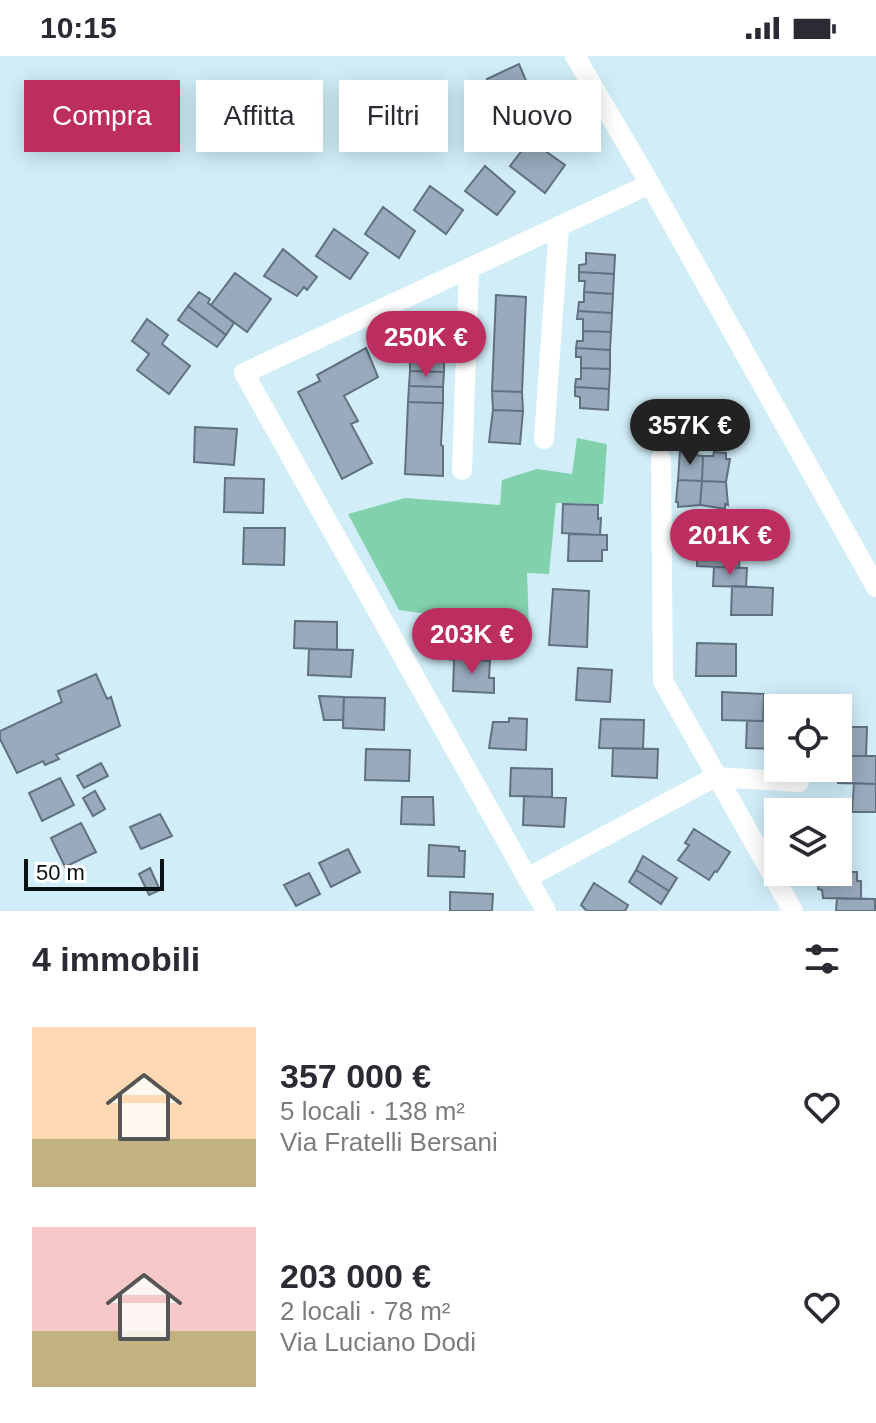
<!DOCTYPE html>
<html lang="it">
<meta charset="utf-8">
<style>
:root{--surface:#fff;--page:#f7f7f7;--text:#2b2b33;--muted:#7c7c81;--accent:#bb2e5f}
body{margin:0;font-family:Arial,sans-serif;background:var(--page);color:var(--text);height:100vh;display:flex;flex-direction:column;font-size:30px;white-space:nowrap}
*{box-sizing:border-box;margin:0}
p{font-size:26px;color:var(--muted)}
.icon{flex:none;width:44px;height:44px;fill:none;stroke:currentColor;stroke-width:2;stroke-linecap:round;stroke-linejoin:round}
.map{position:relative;height:855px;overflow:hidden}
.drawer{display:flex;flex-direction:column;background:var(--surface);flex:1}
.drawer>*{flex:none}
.banner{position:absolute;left:24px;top:24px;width:828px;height:72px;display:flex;gap:16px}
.tools{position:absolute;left:764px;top:638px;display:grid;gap:16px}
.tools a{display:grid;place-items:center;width:88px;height:88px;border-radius:0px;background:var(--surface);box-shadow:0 4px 20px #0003;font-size:40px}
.scale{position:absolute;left:24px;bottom:20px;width:140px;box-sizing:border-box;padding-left:8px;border:4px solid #081215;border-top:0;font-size:22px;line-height:28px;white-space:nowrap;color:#081215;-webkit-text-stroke:6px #fff;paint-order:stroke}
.price{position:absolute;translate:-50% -68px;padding:0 18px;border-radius:28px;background:var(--accent);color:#fff;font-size:26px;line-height:52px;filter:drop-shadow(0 2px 4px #0008)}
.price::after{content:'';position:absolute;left:50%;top:48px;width:24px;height:18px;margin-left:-12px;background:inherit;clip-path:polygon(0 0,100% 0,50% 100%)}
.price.active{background:#222;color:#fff}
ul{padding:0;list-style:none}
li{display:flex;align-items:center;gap:24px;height:200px;padding:0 32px}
li span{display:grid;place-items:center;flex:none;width:224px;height:160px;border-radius:0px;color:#555}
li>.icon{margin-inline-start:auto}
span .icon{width:96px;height:96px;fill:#fffc;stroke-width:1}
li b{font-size:34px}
h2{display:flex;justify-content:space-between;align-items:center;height:96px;padding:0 32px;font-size:34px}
.chip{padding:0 28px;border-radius:0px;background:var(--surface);box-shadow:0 4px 20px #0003;font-size:28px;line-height:72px}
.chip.active{background:var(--accent);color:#fff}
.status{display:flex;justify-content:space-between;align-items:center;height:56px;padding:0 40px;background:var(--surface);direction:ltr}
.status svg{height:22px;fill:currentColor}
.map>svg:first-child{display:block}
.green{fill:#82d1ad}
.building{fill:#99aabd;stroke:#607182;stroke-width:2}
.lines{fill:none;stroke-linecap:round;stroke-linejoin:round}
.minor{stroke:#fff;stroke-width:20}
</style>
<div class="status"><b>10:15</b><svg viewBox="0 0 49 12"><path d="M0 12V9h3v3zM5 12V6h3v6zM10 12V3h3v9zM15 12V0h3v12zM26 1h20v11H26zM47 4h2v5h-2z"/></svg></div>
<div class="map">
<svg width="876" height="855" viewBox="0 0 876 855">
<rect width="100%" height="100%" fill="#d1eef8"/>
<!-- green -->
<path class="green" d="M577 382 607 388 603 448 556 447 549 518 527 517 529 572 399 554 348 458 405 442 500 449 502 424 537 413 572 418Z"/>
<!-- building -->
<path class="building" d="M519 8 529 32 498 45 487 23Z
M538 56 539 59 542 57 544 62 501 80 497 70Z
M520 77 530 84 521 95 512 88Z
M530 84 565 109 545 137 510 110Z
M485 110 515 136 497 159 465 135Z
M430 130 463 154 446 178 414 154Z
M383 151 415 175 399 202 365 178Z
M334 173 368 197 350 223 316 200Z
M283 193 317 221 307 234 304 231 297 240 264 220Z
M586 197 615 199 614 218 579 216V209L586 208Z
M579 216 614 218 613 238 584 236 585 225H579Z
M235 217 271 243 247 276 211 249Z
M199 236 210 243 208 247 234 267 226 279 188 250Z
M584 236 613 238 612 257 578 255 579 246H584Z
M496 239 526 241 522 336 492 335Z
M188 250 226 279 217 291 178 264Z
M578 255 612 257 611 276 583 275V263H577Z
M147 263 168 279 162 288 190 310 169 338 137 314 149 298 132 285Z
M429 266 446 267 444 301 428 300Z
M411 272 428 273V300H410Z
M583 275 611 276 610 294 576 292 577 285H583Z
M366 292 378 321 344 340 358 365 351 368 372 407 342 423 298 336 320 325 317 319Z
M576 292 610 294V313L581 312V301H576Z
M410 300 444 301V316L410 315Z
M581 312 610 313 609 333 575 331 576 323H581Z
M410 315 444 316 443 331 409 330Z
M409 330 443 331V347L408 346Z
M575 331 609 333 608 354 580 352V341L575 340Z
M492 335 522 336 523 355 493 354Z
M408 346 443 347 441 389 443 390V420L405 418Z
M493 354 523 355 520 388 489 386Z
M195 371 237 373 234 409 194 406Z
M680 395 695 396V399L703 400 702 425 678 424Z
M714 396 726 397V403H730L726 426 702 425 703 400H713Z
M225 422 264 423 263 457 224 456Z
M678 424 702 425 700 449 678 451V446H676Z
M702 425 726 426 728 449 725 448V453L700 449Z
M563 448 598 449V463L601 462 600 479 562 477Z
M244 472H285L284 509 243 508Z
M569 478 607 479V494H602V505H568Z
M698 481 740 482 739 512 697 510Z
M714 511 747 512 746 531 713 530Z
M732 530 773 532 772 559H731Z
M553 533 589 535 587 591 549 589Z
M437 564 478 566 477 584H474L473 596H467V599L485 602 436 601Z
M295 565 337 566V594L294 592Z
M697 587 736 588V620H696Z
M309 593 353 594 351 621 308 619Z
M436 601 490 605 489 622H494V637L453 635 454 604Z
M578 612 612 614 610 646 576 644Z
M96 618 107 643 111 641 120 670 56 699 59 703 45 709 43 705 17 717 0 683V675L62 646 58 635Z
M722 636 764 638 763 665 722 664Z
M319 640 344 641 343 664H324Z
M344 641 385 642 384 674 343 672Z
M509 662 527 663 526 694 489 692 493 666H509Z
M601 663 644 664 643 693 599 692Z
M747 665H778V693L746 692Z
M838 671H867L866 700H838Z
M613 692 658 693 657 722 612 720Z
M366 693 410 694 409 725 365 724Z
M839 700H876V728L838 727Z
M101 707 108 720 84 732 77 720Z
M511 712 552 713V741L510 740Z
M60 722 74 749 42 765 29 737Z
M854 727 876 728V756H852Z
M95 735 105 753 93 760 83 742Z
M524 740 566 742 564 771 523 769Z
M402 741H433L434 769 401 768Z
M160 758 172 780 141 793 130 771Z
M81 767 96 796 65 811 51 782Z
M694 773 730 796 717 816 715 815 709 824 678 804 689 789 685 787Z
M429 789 459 791V795H465L464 821 428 820Z
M348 793 360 816 331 831 319 807Z
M643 800 677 822 669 835 636 814Z
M150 812 160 834 149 839 139 818Z
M636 814 669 835 661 848 629 826Z
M819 816H857V825H861V843L823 842 822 834 818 833Z
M309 817 320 838 296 850 284 829Z
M594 827 628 849 625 855H587L581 849Z
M450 836 493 838 492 855H450Z
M837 842 875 843V855H836Z"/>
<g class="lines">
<!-- minor -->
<path class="minor" d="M575 0 650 128 876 531
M544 383 559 170
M661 403 663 625 793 855
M462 414 469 212
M527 822 715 721 799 726
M546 855 244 317 650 128"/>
</g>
</svg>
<div class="tools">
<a><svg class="icon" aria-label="locate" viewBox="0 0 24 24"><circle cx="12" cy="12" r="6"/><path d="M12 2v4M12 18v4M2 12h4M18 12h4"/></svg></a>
<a><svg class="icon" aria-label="layers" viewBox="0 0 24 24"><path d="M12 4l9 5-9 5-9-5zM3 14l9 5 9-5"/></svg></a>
</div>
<div class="scale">50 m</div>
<b class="price" style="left:426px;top:323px">250K €</b>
<b class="price active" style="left:690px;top:411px">357K €</b>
<b class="price" style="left:730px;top:521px">201K €</b>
<b class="price" style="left:472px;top:620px">203K €</b>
<div class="banner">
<a class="chip active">Compra</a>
<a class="chip">Affitta</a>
<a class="chip">Filtri</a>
<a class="chip">Nuovo</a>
</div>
</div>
<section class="drawer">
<h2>4 immobili<svg class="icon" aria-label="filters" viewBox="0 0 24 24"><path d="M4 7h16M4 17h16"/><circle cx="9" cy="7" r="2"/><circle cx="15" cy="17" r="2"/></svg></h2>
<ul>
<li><span style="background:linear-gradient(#ffd9b3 70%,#c2b280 0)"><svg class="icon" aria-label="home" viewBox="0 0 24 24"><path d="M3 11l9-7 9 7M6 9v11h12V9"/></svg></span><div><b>357 000 €</b><p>5 locali · 138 m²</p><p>Via Fratelli Bersani</p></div><svg class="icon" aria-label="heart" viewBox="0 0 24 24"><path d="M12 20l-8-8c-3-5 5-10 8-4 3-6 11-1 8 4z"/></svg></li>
<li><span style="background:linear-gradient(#f6c9c9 65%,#c2b280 0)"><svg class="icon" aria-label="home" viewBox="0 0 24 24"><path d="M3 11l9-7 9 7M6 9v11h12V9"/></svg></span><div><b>203 000 €</b><p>2 locali · 78 m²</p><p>Via Luciano Dodi</p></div><svg class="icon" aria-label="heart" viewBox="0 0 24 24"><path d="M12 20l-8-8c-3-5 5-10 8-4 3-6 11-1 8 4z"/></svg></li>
</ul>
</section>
